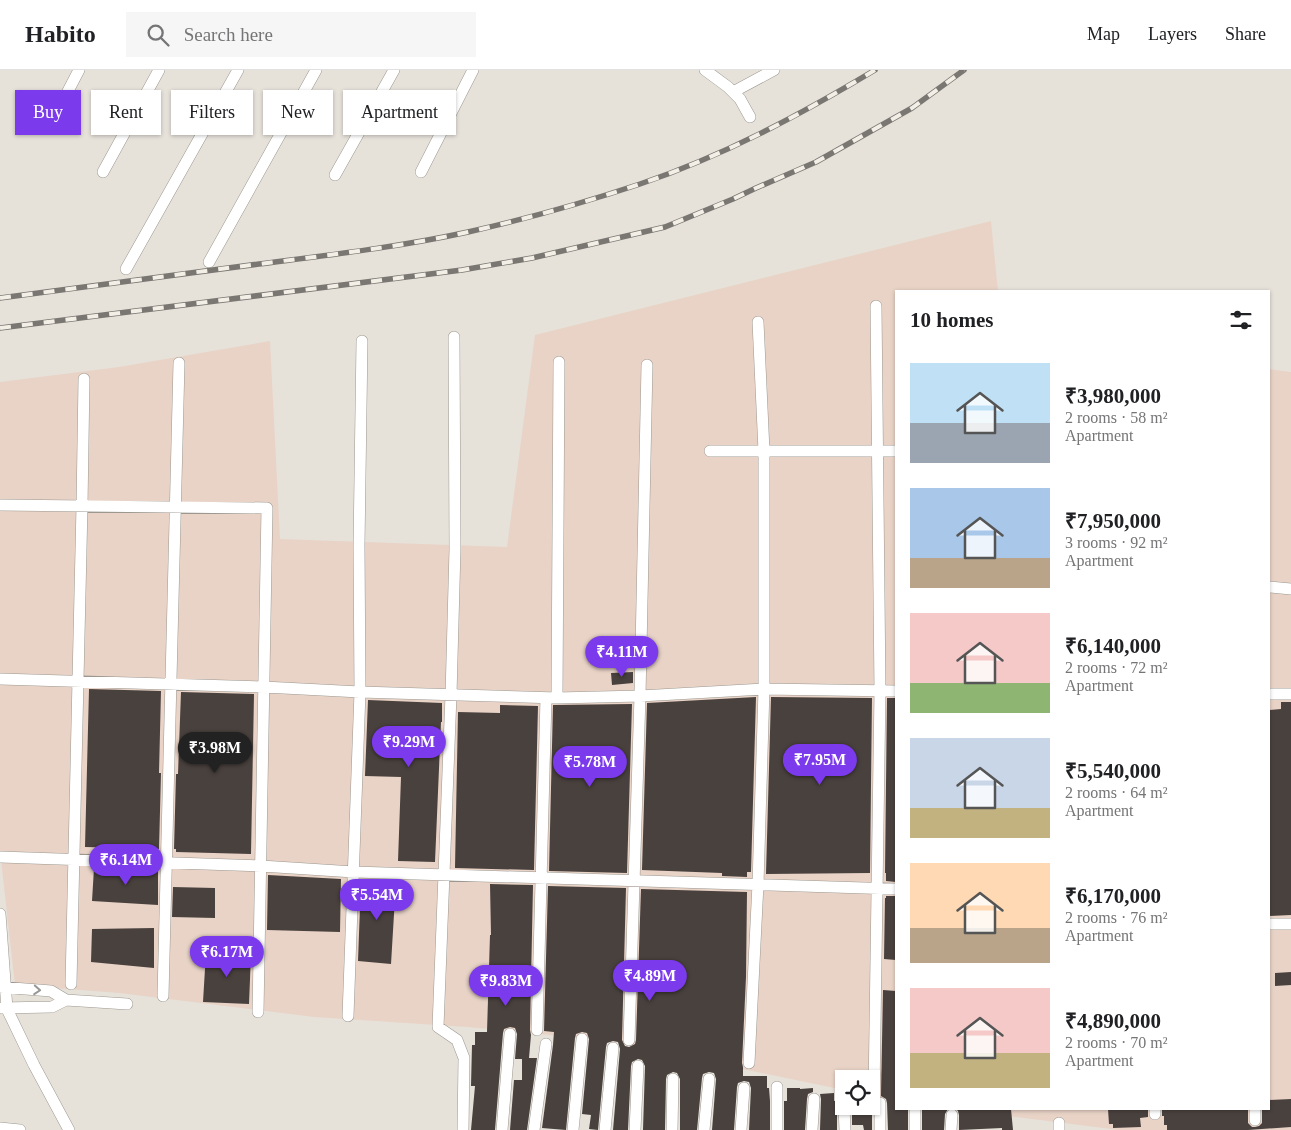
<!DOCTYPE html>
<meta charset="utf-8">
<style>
:root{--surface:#fff;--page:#f6f6f6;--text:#202124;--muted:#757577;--line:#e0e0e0;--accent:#7c3aed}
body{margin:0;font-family:Georgia,serif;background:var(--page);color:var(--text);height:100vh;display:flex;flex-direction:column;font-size:19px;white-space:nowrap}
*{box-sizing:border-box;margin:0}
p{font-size:16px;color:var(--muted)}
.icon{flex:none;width:28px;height:28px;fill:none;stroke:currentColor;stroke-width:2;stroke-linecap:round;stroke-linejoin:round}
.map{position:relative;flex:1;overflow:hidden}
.sheet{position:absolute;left:895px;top:220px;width:375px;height:820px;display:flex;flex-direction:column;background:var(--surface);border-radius:0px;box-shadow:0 1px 4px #0004}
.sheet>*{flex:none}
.hud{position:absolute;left:15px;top:20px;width:475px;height:45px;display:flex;gap:10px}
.buttons{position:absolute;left:835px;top:1000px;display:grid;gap:10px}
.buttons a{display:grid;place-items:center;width:45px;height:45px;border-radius:0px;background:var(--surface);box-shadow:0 1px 4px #0004;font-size:25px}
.price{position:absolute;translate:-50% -42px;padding:0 11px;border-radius:18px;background:var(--accent);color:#fff;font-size:16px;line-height:32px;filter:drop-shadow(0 1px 2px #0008)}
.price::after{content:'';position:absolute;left:50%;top:30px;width:15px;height:11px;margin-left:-8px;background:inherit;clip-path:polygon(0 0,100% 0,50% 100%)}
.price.current{background:#222;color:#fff}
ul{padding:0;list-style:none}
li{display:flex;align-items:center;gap:15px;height:125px;padding:0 15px}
li span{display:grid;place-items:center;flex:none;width:140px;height:100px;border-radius:0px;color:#555}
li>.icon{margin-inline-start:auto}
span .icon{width:60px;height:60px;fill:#fffc;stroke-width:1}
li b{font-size:21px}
h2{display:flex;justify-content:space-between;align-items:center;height:60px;padding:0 15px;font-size:21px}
.pill{padding:0 18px;border-radius:0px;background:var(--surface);box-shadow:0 1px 4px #0004;font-size:18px;line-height:45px}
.pill.current{background:var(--accent);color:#fff}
header{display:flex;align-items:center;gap:30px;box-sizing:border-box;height:70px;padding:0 25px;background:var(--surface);border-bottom:1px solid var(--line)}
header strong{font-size:24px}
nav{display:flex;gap:28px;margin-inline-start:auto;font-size:18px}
.search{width:350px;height:45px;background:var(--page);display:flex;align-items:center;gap:12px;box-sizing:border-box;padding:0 18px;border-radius:0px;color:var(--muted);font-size:19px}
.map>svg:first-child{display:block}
.industrial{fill:#e9d3c7}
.building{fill:#49413e}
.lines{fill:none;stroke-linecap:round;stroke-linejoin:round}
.minor-casing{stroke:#9c9890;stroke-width:12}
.minor{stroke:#fff;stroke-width:11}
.rail-casing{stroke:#7a7772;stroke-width:5.5}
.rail{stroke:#f3efe7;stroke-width:4;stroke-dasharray:11;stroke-linecap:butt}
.oneway{stroke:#979795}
</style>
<header>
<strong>Habito</strong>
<div class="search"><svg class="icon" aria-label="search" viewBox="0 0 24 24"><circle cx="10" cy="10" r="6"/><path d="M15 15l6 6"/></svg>Search here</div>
<nav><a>Map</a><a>Layers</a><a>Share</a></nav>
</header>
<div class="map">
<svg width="1291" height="1060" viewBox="0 0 1291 1060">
<rect width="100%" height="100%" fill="#e6e2da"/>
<!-- industrial -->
<path class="industrial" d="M991 151 998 221H896V1031L871 1026V1009H844V1020L603 970 467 957 314 947 119 923 15 915 0 781V312L119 297 270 271 280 469 507 477 535 265Z
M1269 299 1291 302V1060H1119L953 1039H1269Z"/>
<!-- building -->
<path class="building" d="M633 602V613L612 615 611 603Z
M89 619 161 621 159 703H161L159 779 85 777Z
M181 622 254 624 251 784 176 782V779H174L176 704H178Z
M756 627 751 802H747V807L722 806V803L642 800 647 633Z
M771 627 872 628 870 803 766 804Z
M887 628H896V812L886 811V803H885Z
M368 630 442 633V652H441L435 792 398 791 401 707 365 706Z
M1281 632H1291V845L1269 846V640L1281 639Z
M632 634 627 803 549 801 553 635Z
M500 635 538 636 534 800 455 798 458 642 500 643Z
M94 798 158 800V835L92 831Z
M268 805 341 809 340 862 267 860Z
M361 810 396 811 391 894 358 891Z
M490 814 533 815 530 960 531 965 529 988H537L527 1060H510L514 1010H522V989H515L517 964 515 958 510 957 504 959 503 963 495 1060H471L475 1016H471L472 975H475V962H487L490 865H491Z
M548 816 626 818 622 970 625 976 629 977 635 974 636 970 641 819 747 822 746 907 742 993 743 997V1006H767V1018H769L770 1031V1060H749L751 1018 749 1012 744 1011 738 1013 737 1017 734 1060H712L716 1009 714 1003 709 1002 703 1004 702 1008 697 1060H680V1009L677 1003 673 1002 667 1005 666 1009 665 1060H643L645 996 642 990 638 989 632 992 631 996 628 1060H613L620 979 618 972 613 971 607 973 606 977 598 1060 589 1059 591 1045 582 1044 589 969 587 963 582 962 576 964 575 968 566 1060 542 1058 553 975 554 962 544 961Z
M173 817 215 818V848L172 847Z
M886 826H896V890L884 889 885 828H886Z
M154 858V898L91 892 92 859Z
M206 882 251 884 249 934 203 932Z
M1291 902V915L1275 916V903Z
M883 920 896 921V1039H908V1060H888L887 1033 886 1029 881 1026Z
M787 1018H800V1019L813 1018V1022L808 1024 807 1029 805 1060H784V1031H787Z
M834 1023V1031L840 1030 837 1036V1060H820L821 1029 820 1024Z
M1291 1029V1057L1248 1060H1167V1055H1164V1046H1162V1039H1248V1053L1252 1057H1255L1259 1056 1262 1053V1039H1269V1030Z
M872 1036V1060H864L863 1055H852V1037Z
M922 1039H948L945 1044 944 1060H922Z
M956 1039H1011L1013 1060H1002V1058L959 1060V1045L958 1041Z
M1108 1039H1148V1047L1140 1048 1141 1057 1113 1058V1054H1109Z"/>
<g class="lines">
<!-- minor casing -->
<g class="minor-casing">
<path id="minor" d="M705 0 728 17 740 29 750 47
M733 22 774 0
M54 48 79 0
M103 102 159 0
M421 102 473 0
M335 105 394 0
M209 192 316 0
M126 199 238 0
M454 267 455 479 451 625 438 957 457 970 464 988 463 1060
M710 381H896
M0 435 267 438 258 942
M1269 517 1291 519
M0 609 264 617 360 622 557 628 640 626 764 619 896 621
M1269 624H1291
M557 628 559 292
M0 787 261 796 354 802 896 819
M0 844 7 939 34 995 69 1060
M1269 854H1291
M71 914 82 436 84 309
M0 917 51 921 66 930
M163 926 179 293
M2 938 52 937 66 930 127 934
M348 946 360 622 359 476 362 271
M537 960 546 628
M629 970 640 626 647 295
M749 993 758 814 764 619V381L758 252
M874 1024 880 621 876 236
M844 1036 845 1060
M1155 1039V1044
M1255 1039V1050
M0 1058 20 1060
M502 1060 510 964
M534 1060 546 974
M573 1060 582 969
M605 1060 613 978
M635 1060 638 996
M672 1060 673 1009
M704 1060 709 1009
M741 1060 744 1018
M777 1060V1017
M812 1060 814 1029
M880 1060V1033
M915 1060V1039
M951 1060 952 1045
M1059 1060V1053"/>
</g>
<!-- minor -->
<use href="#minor" class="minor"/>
<!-- rail casing -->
<g class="rail-casing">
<path id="rail" d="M0 228C86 217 173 205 259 194 329 185 399 177 468 162 526 149 583 133 640 114 723 86 800 45 875 0
M0 258 462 200 532 188 665 157 733 129 756 118 816 92 912 38 964 0"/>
</g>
<!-- rail -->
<use href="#rail" class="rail"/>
</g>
<!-- one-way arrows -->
<defs><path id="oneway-chevron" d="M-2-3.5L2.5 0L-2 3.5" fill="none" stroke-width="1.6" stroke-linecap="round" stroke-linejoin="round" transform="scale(1.25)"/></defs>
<use class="oneway" href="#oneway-chevron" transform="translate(37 920) rotate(4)"/>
</svg>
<div class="buttons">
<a><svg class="icon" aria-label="locate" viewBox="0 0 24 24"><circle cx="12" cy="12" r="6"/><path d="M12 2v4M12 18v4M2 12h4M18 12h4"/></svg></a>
</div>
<b class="price" style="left:622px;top:608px">₹4.11M</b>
<b class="price" style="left:409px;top:698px">₹9.29M</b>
<b class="price current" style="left:215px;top:704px">₹3.98M</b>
<b class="price" style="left:820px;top:716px">₹7.95M</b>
<b class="price" style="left:590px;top:718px">₹5.78M</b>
<b class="price" style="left:126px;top:816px">₹6.14M</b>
<b class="price" style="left:377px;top:851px">₹5.54M</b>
<b class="price" style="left:227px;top:908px">₹6.17M</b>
<b class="price" style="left:650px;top:932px">₹4.89M</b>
<b class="price" style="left:506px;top:937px">₹9.83M</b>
<div class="hud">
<a class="pill current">Buy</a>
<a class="pill">Rent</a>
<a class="pill">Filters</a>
<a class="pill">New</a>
<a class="pill">Apartment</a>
</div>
<section class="sheet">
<h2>10 homes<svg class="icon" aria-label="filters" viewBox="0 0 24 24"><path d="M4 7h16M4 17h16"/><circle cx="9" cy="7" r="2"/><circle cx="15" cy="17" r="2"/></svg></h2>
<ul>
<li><span style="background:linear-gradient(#bfe0f5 60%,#9aa5b1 0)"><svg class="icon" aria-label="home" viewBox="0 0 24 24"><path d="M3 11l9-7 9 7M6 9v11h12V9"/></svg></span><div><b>₹3,980,000</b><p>2 rooms · 58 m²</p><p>Apartment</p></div></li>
<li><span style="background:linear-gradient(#a9c7e8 70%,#b9a48a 0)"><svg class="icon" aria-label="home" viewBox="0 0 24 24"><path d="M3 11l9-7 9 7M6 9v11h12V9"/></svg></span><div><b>₹7,950,000</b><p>3 rooms · 92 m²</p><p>Apartment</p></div></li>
<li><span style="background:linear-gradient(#f6c9c9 70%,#8fb573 0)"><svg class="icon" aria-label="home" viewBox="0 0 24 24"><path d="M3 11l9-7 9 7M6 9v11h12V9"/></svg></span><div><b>₹6,140,000</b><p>2 rooms · 72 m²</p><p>Apartment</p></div></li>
<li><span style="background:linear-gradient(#c9d6e8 70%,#c2b280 0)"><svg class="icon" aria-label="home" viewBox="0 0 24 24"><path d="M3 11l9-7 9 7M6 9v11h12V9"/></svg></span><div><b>₹5,540,000</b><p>2 rooms · 64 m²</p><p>Apartment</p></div></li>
<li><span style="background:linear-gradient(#ffd9b3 65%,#b9a48a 0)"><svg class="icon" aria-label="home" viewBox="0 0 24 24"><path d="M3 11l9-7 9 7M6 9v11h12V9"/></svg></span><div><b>₹6,170,000</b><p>2 rooms · 76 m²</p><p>Apartment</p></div></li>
<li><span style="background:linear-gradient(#f6c9c9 65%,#c2b280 0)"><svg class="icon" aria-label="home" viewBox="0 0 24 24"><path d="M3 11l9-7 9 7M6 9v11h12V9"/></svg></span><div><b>₹4,890,000</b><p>2 rooms · 70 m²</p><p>Apartment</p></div></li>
</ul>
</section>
</div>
